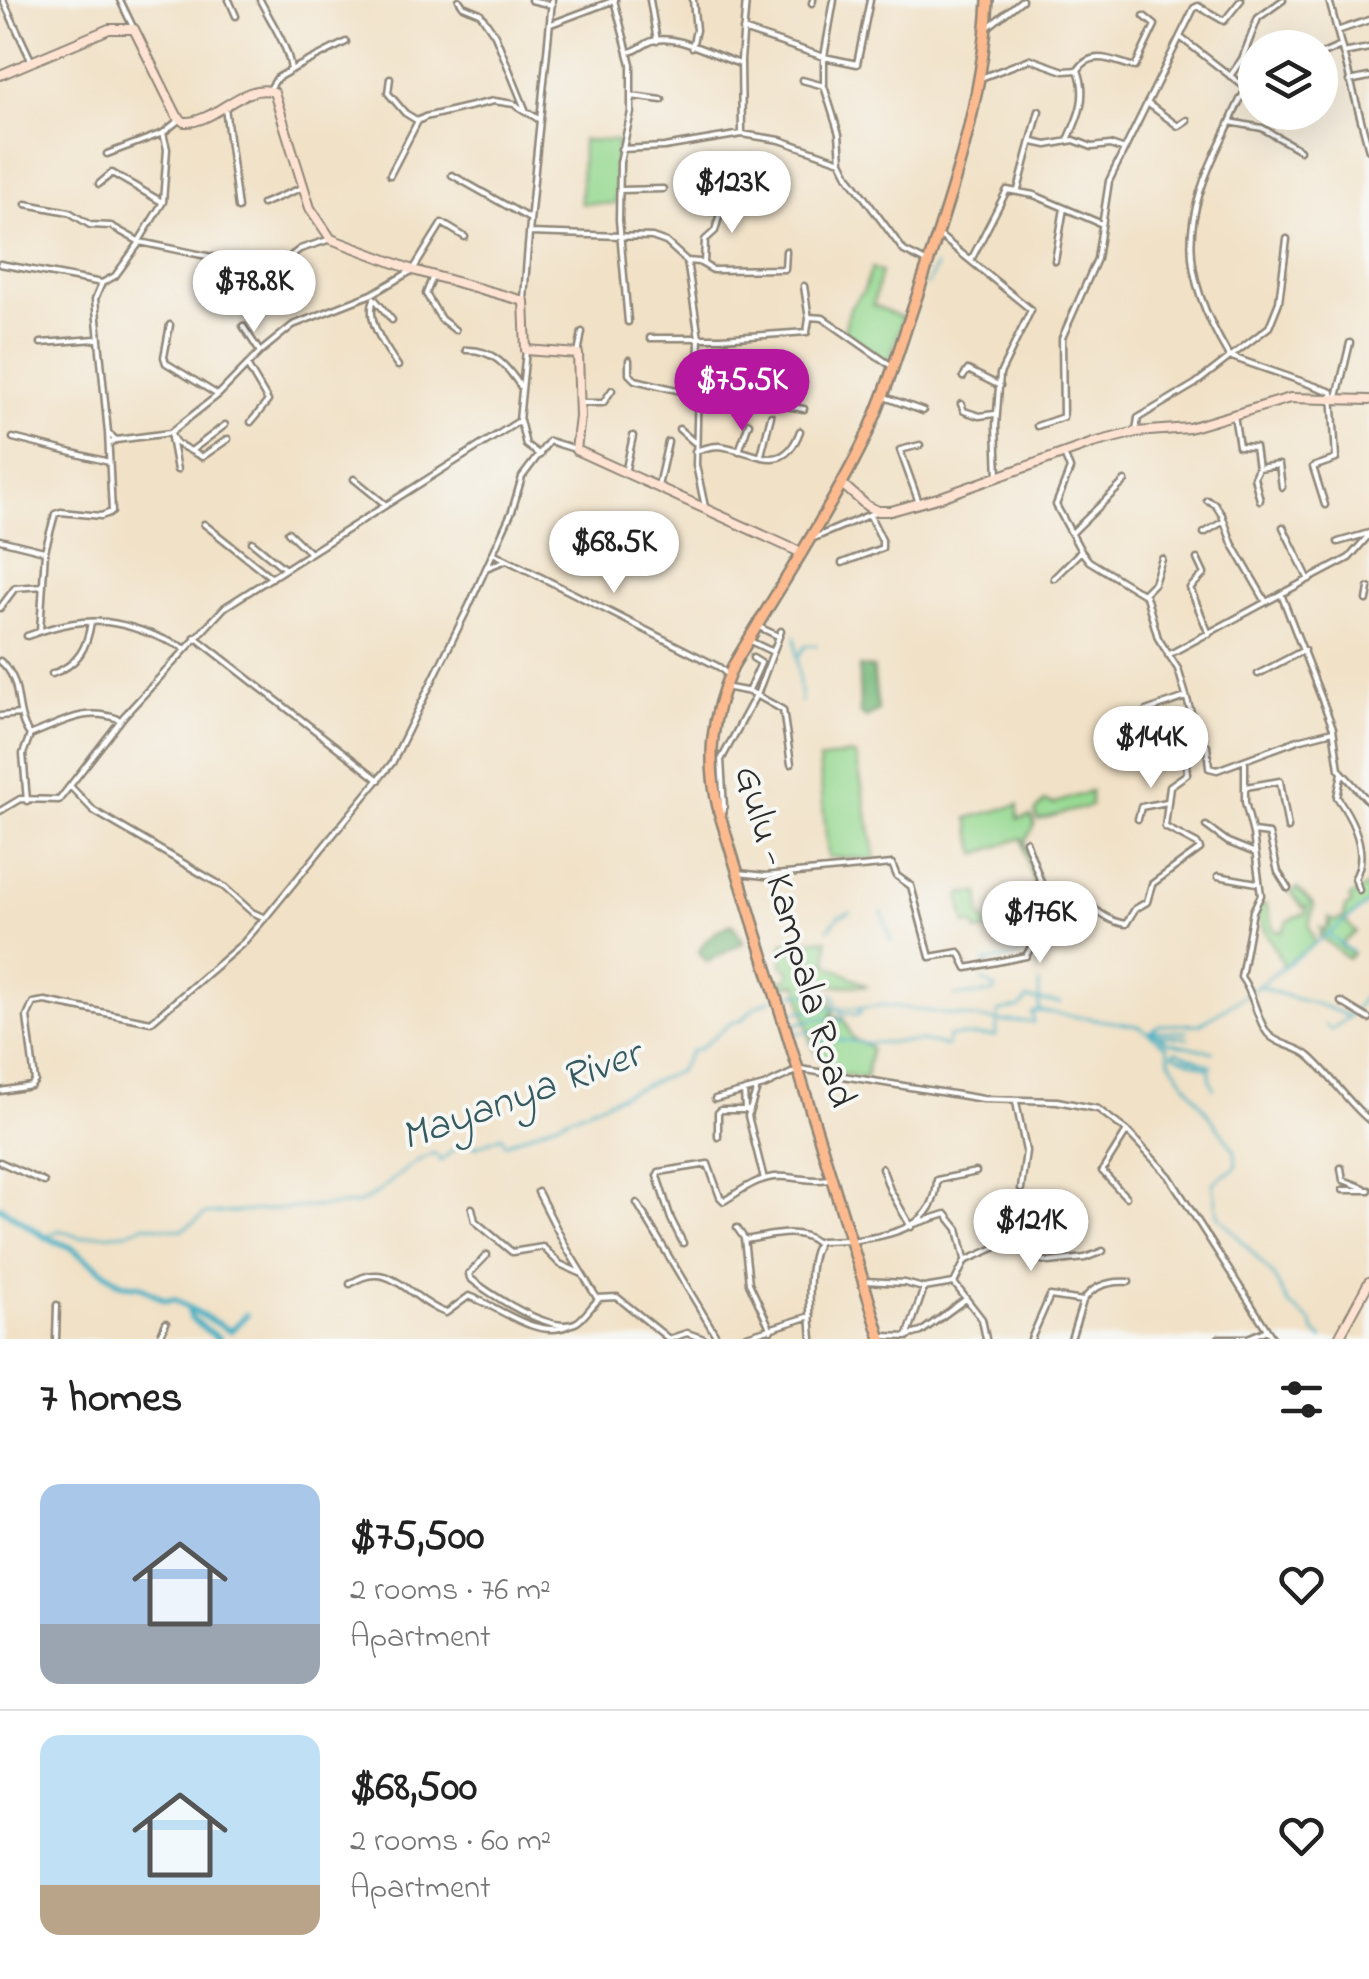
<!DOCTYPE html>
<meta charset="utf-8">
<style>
:root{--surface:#fff;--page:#f6f6f6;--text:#222;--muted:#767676;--line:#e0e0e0;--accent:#b5179e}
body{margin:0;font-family:"Indie Flower",sans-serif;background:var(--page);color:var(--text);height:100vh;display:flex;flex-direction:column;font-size:38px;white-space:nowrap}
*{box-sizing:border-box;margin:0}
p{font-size:32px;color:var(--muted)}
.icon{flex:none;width:55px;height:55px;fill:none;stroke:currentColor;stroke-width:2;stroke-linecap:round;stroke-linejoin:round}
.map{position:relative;height:1339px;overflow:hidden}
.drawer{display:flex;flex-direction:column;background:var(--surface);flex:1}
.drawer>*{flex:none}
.tools{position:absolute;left:1238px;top:30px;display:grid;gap:20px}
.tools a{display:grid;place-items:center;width:100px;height:100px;border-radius:50%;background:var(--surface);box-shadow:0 10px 40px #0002;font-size:50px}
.price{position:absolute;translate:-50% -85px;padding:0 22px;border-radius:35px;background:#fff;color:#222;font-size:32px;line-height:65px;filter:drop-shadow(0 2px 5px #0008)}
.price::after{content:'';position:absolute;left:50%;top:60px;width:30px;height:22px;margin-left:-15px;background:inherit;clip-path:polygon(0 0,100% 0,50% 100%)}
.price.on{background:var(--accent);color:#fff}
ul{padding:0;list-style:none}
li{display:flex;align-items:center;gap:30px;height:250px;padding:0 40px}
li+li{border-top:2px solid var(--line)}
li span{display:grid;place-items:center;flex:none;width:280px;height:200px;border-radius:20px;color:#555}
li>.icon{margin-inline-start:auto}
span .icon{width:120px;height:120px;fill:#fffc;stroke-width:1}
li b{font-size:42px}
h2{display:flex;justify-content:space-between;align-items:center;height:120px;padding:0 40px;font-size:42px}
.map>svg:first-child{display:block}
.green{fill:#96d991;stroke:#60825e;stroke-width:2.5}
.forest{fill:#78b97b;stroke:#527253;stroke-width:2.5}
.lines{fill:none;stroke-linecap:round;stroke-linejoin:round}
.stream{stroke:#47b1c5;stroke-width:2.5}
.river{stroke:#47b1c5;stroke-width:6}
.street-casing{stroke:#8e8678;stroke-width:9}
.secondary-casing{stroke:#8e8678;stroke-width:12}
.primary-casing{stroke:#8e8678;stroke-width:14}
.street{stroke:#fff;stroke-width:4}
.secondary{stroke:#fee3d2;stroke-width:8}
.primary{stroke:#fcba8e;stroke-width:9}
.labels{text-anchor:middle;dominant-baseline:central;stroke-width:8;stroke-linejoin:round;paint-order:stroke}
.street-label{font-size:40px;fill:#2b2b2b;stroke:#f6f6f2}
.water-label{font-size:42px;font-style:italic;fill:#355a61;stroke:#f6f6f2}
</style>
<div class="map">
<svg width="1369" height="1339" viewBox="0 0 1369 1339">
<rect width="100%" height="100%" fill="#f6f6f2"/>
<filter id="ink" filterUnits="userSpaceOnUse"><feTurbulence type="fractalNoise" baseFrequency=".01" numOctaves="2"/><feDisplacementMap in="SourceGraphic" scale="20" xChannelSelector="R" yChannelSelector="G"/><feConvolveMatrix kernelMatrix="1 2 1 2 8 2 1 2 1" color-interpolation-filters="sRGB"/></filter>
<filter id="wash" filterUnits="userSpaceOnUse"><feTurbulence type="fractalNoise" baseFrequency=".0048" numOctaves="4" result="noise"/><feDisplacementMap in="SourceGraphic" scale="40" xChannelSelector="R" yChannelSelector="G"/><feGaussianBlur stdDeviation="2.25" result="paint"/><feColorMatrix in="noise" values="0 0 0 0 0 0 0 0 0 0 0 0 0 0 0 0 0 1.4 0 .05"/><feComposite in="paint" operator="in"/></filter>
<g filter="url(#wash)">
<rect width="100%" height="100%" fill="#f1e1c6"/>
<!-- green -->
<path class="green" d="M582 140 617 141 616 204 581 203Z
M872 268 881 272 873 305 903 318 888 364 844 330 850 308 864 290Z
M850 754 856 756 876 859 828 857 819 760Z
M1091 791V806L1038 820 1035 812 1045 801 1053 804Z
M1018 805V819L1031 816C1039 829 1030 830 1025 841L1046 901 1041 902 1028 867 1022 838 977 854 968 818Z
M1369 885V903L1345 921 1356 932 1340 945 1353 954 1348 959 1319 935 1323 933 1320 928 1326 930 1328 923 1330 927 1329 918 1334 921 1344 918 1345 907 1352 904 1349 898Z
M1297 888 1314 905 1309 926 1315 943 1284 966 1255 911 1257 906 1266 904 1274 930 1282 932 1289 920 1306 913 1307 906 1303 908 1291 892Z
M962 893H980V916L988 924 993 923 994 929 976 932 975 925H966L960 901Z
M827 939 828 962H824L868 986 823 985C823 995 832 1001 834 1011L830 1015 843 1018 853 1039 871 1047 866 1078 821 1071 823 1065 811 1041 798 984 776 987 774 981 788 979 789 969 782 966 783 943Z"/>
<!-- forest -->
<path class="forest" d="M859 667 873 668 878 711 866 718 860 713Z
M732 924 744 942 707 962 699 952C704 938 719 930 732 924Z"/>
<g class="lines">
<!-- stream -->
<path class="stream" d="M927 285 936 266
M795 636 797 659
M801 702 797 659 805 646 817 645
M882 912 889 933
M843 915 850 912
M828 929 840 915
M889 935 891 942
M1329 935 1352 952
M984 963 1020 955
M1039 983V1011
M1259 986C1288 1000 1320 1001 1348 1017L1352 1012
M955 996 994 993 996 988 981 980
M779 997C798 992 814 992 834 995L836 1005
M1355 1009 1369 990
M839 1012 859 1015 861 1008
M788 1014C820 1005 852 1011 884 1005L997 1021 1034 1022 1032 1013 1039 1011 1139 1026 1167 1046 1170 1061 1235 1151 1236 1167 1213 1183 1218 1215 1273 1275 1289 1305 1310 1321 1315 1333 1323 1339
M998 1021V1011L1020 1008 1027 999 1060 1003
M1325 1025 1331 1030 1347 1018
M790 1026 816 1018 843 1020
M1150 1031 1159 1025 1200 1024 1253 990 1369 903
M1151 1031 1168 1042 1213 1052
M1155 1031 1188 1032
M792 1034 831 1029
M1160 1035 1189 1038
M810 1043 833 1039 868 1043 923 1041 946 1046 949 1036H996L997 1024
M1172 1054 1210 1069V1080L1214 1089
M1173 1054 1176 1051 1212 1066
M45 1237 59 1230 81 1238C103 1229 120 1241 144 1225L182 1230 206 1214 357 1204C387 1191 404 1164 434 1153L441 1161 454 1149 472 1143 475 1147 502 1136 505 1144 679 1071 691 1051 699 1049 731 1023 742 1020 755 1007 772 999"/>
<!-- river -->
<path class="river" d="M0 1207 45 1237 70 1247 121 1284 140 1286 165 1300 174 1299 230 1331 246 1315
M189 1310 191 1318 219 1339"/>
</g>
</g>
<g filter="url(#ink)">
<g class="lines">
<!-- street casing -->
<g class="street-casing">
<path id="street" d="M3 0 32 62
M120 0 133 27
M229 0 236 16
M260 0C271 22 288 45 291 70L277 78 270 89
M459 0 463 6 480 13 495 35 525 109
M531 0 552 5
M614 0 631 64V112L620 162 619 220 628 322
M650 0 657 41
M1329 0 1369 150
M812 3 813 0
M551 24 615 0
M987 28 1022 0
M743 30 824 57 857 64 870 0
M1337 31 1369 20
M1180 37 1246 88
M692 47 696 30 693 0
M629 52C640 50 643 44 652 41 674 32 719 58 741 64
M1343 53 1369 48
M1320 55 1341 46
M291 70 346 42
M1230 76 1242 59 1258 18 1283 0
M390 78 388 93 405 113 418 121
M981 78 1030 59 1064 71 1078 70C1092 48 1115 62 1135 67L1155 25 1144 16
M1255 79C1240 93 1234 115 1225 133 1181 221 1178 269 1229 356L1332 392 1336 459 1313 467 1325 505
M802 80 824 86 839 134 841 161 849 177 904 251 928 263
M1349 81 1369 77
M824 84V57L834 0
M631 96 662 100
M1147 103 1178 126 1187 120
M225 107 238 208
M1230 122 1262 128 1300 150
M742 134 741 60 746 0
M1068 140C1079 116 1088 96 1078 70
M1033 142 1047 145 1074 140 1092 147 1110 145 1122 149
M621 149 664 147 742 134 780 140 841 161
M107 154 163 133 179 120
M390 175 418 121 425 117 494 101 514 104 540 120
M452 175 530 219
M99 184 112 173 162 202
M620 190 663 189
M1018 190 1039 111
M26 204 69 212 90 225 111 226 140 242
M262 204 304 187
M529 233 652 237 666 242 687 261 699 338 696 465 705 507
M939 235 1031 310 1000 374 996 426 998 477
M139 241 163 202 167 149 163 133
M971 260 1007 190 1034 195 1102 224
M687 261 699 262 713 270 785 269 786 251
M1055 261 1064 208
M0 264 102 283 115 276 140 242 221 259 249 282 262 278 300 249 331 239
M704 264 705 240 715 231 725 195
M433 276 426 294 441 319 455 330
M102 283 95 299 108 433 116 440
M374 298 392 320
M374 299C365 321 386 348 398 366
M524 301C530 200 543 100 552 0
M809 317 823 318 893 367
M170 325 164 357 166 363 218 395
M243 326 260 352
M650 338H721L807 332 809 319 804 286
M41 343 96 339
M466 350C493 349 507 366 521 387
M578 354 582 332
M629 360V374L635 380 698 395
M699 364 737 367
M247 365 268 401 251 422
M963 377 968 370 1000 386
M699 386 749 400 804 409
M882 396 923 411
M1337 397 1350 343
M580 403H603L612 390
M961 404 964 411 979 416 995 414
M1234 415 1239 446 1255 447 1258 468 1254 477 1260 500
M520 420 526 445 540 455
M1037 426 1063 417 1062 338 1097 259 1109 181 1194 8 1198 6 1224 21 1241 0
M679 429 694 442
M1136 431 1138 418 1195 384 1269 327 1279 302 1287 239
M170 433 176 443 202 457 228 439
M13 438 109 462
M171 438 177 470
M109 444 116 440 170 433 218 395 260 352 293 325 372 294 413 270 442 223 465 237
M191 451 225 425
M695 451C703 449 710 446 719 446 755 450 783 478 800 431
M739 451 749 423
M1064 454 1070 469 1056 505 1081 551 1089 561 1146 596 1158 638 1178 669 1197 732 1207 746 1209 768 1217 770 1298 740 1333 731
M761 455 771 416
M1258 468 1279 465 1282 487
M625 473 633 436
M354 479 386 505
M658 486 668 442
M918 500 900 450 920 445
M1207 500 1215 504 1222 515 1232 543 1266 602
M204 524 272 578
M1283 527 1308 578
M288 532 310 553
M1072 533 1125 481
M1204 533 1224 521
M1369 535 1349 558 1281 594 1333 728 1339 769 1369 802
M814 538 878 511
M0 540 44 551
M252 542 285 569
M1338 542 1369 533
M493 553 719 667 728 675
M1197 559 1204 574 1190 588 1209 634
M842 563 882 548V540L870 516
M486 568 504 561
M1054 578 1081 551
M1144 593 1154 583 1162 559
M1367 600 1369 588
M0 608 15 588 43 586
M757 626 778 636
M40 631 45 551 55 514 61 512 101 516 112 512 108 433
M27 636C96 611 119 620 185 648
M195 637 379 780
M748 640 771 651
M1168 655 1281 594
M0 661C25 681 12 711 30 735
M52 674C78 665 87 648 91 622
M1258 674 1304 650
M724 687 751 692 783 710 791 764
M748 692 761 663 753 658
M757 695 781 631
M1146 711 1186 697
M0 716 20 714
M1245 760V802L1253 834 1261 895 1253 911 1241 977C1255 995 1255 1017 1268 1034 1277 1045 1298 1046 1309 1056 1331 1075 1346 1101 1369 1120
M1342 773 1337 797C1353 820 1369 852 1355 878L1359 890
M71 787 94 811 224 887 252 912 265 918 392 763 468 608 512 511 522 477 549 441 575 449
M1246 787 1280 781 1288 828
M27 801 23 754 30 735C64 722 85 706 121 720
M0 811 20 799 59 800 124 716 225 607 519 421 526 350
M721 815 724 808 721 760 756 695
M1138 819 1141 807 1167 802
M1206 826 1228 842 1253 852
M1253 832 1269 834 1278 872 1288 888
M1026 841 1048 902
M739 873 765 876 892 864 897 876 911 886 930 957 959 952 967 968 1026 956 1050 913 1049 898 1060 889 1068 888C1087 900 1102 921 1126 924L1135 909 1147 902 1152 884 1200 849 1197 844 1165 827 1170 786 1187 774 1185 742 1197 732
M1218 876 1257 883
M1341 1002 1369 1019
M757 1088 748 1116 764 1179
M0 1091 31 1086 35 1081 27 1017 33 1003 45 1001 151 1022 243 943 265 918
M744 1091 745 1109
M715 1099 764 1086 800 1069 983 1099 1057 1101 1098 1109 1127 1131 1169 1176 1273 1339
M1016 1102 1026 1151 1021 1189
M718 1137V1113L721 1110H750
M0 1162 44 1182
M882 1168 890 1190 911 1227
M1341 1168 1343 1180 1364 1188
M1343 1190H1369
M538 1192 567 1249 597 1298 617 1297 669 1339 687 1333 704 1339
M1126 1197 1102 1171 1127 1131
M637 1203 718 1339
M472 1208 475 1221 512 1252 543 1247 560 1264 580 1273
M914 1224 946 1214 958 1229 965 1259
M737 1228 744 1238 749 1283 771 1330
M744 1240C768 1237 796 1226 816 1242
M851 1241C890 1235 936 1229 937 1180L976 1172
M683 1243 671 1219 657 1176 659 1172 708 1164 720 1197 724 1201C745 1188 760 1175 786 1177 801 1178 812 1182 828 1179
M487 1255 469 1274 470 1278C489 1294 553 1336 577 1322 585 1317 591 1306 599 1299
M864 1281 905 1283 923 1288
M954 1283 965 1261 1006 1243 1025 1247 1038 1259 1049 1262 1085 1258 1103 1251
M954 1283 982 1319 986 1339
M350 1284C391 1256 410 1301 446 1313L469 1296C498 1306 536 1339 567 1326
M884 1336 907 1337 924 1288 954 1283
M907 1336 921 1332 966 1299
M1219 1338H1248L1267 1330
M56 1339 57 1305
M159 1339 166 1323
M737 1339 811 1316
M812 1339C810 1315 805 1258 820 1241L849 1240
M1031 1339 1050 1296 1083 1301C1093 1285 1110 1281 1129 1282
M1071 1339 1083 1301"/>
</g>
<!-- secondary casing -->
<g class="secondary-casing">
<path id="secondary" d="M0 75 109 29H134L177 116 184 122C215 124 243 81 274 92L310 208 331 239 413 270 524 301 526 350 578 354 580 417 576 450 802 553
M842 484 867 506 878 511H891L941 497 1093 443 1136 432 1189 428 1290 398 1369 400
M1338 1339 1369 1282"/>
</g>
<!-- primary casing -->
<g class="primary-casing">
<path id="primary" d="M881 1339 719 812C706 760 711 716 733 666 774 596 819 529 856 457 881 410 896 358 913 308 947 208 983 107 988 0"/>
</g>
<!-- street -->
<use href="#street" class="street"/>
<!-- secondary -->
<use href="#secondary" class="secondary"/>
<!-- primary -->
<use href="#primary" class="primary"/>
</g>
</g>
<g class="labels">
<!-- street labels -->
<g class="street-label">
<text transform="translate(793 937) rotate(74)">Gulu - Kampala Road</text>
</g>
<!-- water labels -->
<g class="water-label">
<text transform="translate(521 1097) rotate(-20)">Mayanya River</text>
</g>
</g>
</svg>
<div class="tools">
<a><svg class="icon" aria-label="layers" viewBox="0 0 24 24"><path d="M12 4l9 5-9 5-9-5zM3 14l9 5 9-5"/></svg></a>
</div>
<b class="price" style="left:732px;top:236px">$123K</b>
<b class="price" style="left:254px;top:335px">$78.8K</b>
<b class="price on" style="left:742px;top:434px">$75.5K</b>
<b class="price" style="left:614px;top:596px">$68.5K</b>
<b class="price" style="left:1151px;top:791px">$144K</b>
<b class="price" style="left:1040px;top:966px">$176K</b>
<b class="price" style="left:1031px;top:1274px">$121K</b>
</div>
<section class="drawer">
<h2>7 homes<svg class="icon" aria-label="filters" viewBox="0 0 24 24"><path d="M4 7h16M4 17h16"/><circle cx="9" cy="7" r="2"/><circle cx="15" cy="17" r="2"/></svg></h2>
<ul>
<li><span style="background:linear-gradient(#a9c7e8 70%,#9aa5b1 0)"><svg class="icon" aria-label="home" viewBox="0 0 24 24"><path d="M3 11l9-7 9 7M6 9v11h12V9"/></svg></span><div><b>$75,500</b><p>2 rooms · 76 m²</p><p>Apartment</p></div><svg class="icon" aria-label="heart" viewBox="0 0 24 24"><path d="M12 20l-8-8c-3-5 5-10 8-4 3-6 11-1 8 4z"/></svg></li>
<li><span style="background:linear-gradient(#bfe0f5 75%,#b9a48a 0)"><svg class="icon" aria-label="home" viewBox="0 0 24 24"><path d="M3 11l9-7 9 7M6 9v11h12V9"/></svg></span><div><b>$68,500</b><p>2 rooms · 60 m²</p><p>Apartment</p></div><svg class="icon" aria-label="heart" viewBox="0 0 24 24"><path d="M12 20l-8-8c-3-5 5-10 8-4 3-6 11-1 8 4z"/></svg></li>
</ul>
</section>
